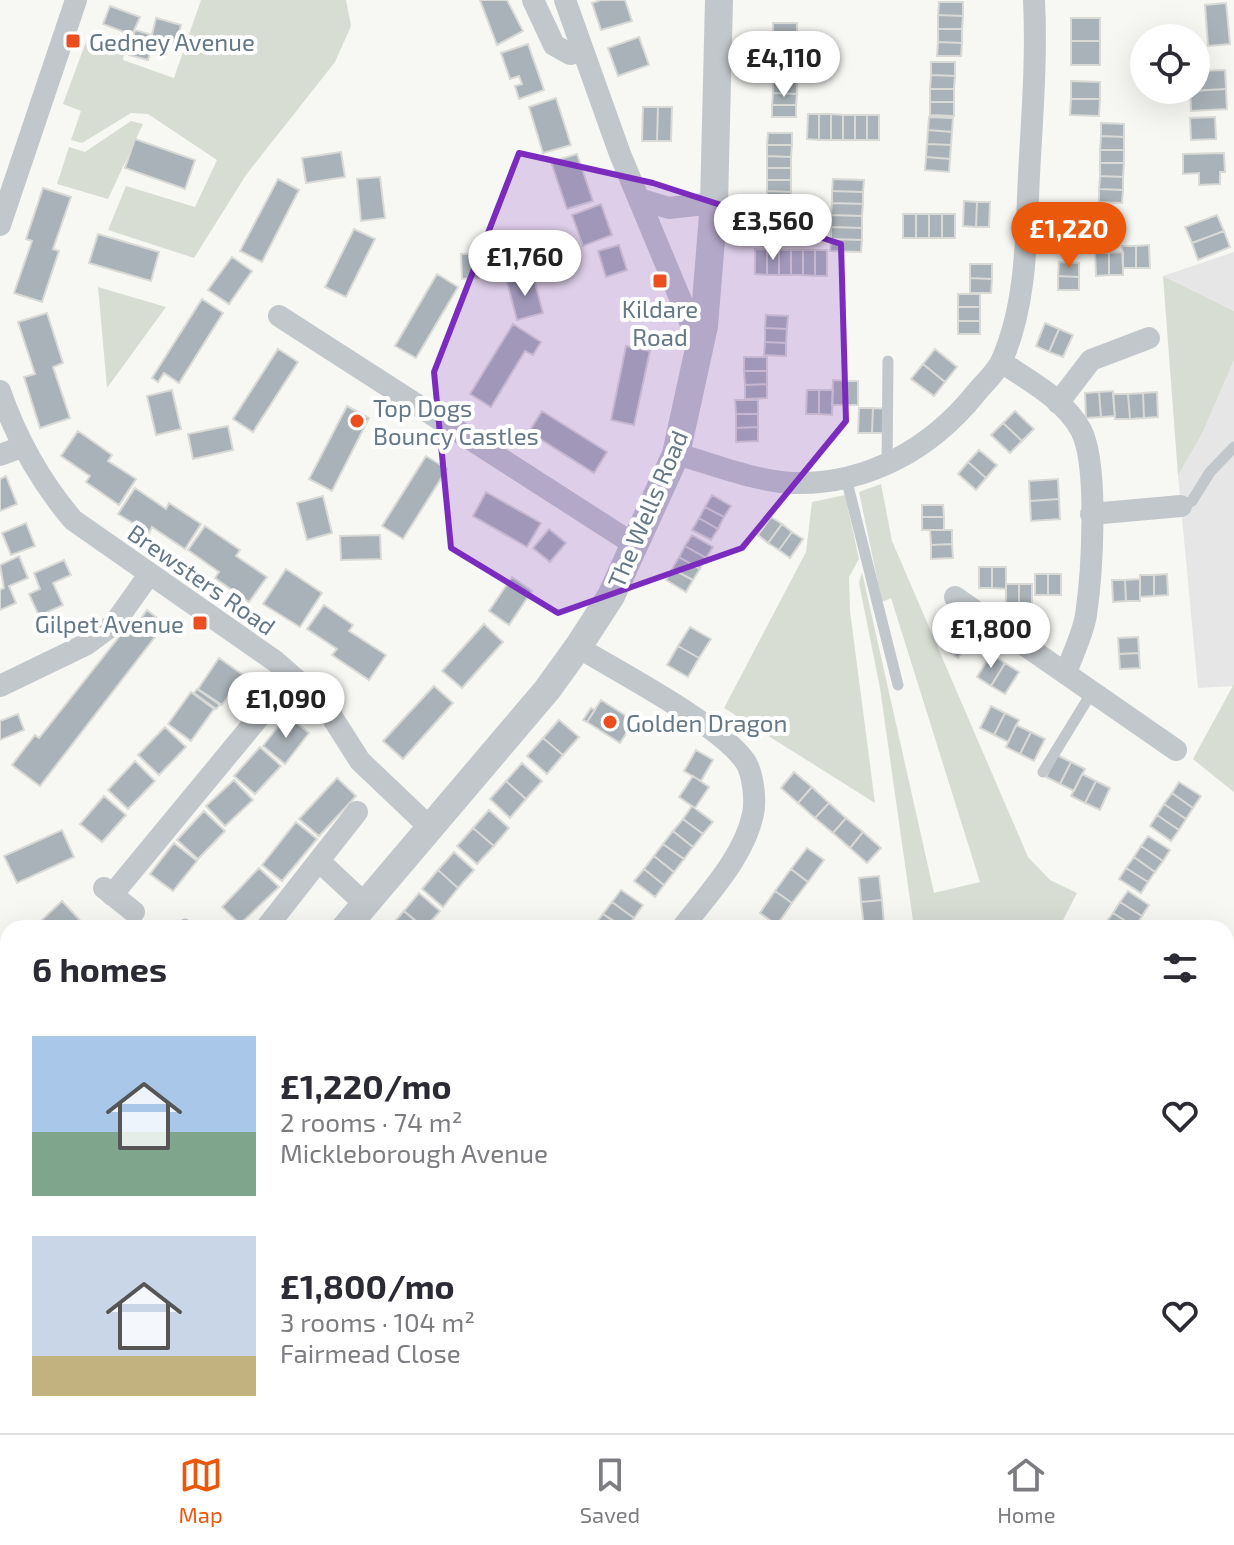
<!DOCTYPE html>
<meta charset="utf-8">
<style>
:root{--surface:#fff;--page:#f7f7f7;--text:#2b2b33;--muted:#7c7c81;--line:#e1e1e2;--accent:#ea580c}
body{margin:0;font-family:"Exo 2",sans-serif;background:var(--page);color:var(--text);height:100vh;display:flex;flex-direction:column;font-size:30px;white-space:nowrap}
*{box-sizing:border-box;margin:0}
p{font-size:26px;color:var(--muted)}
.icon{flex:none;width:44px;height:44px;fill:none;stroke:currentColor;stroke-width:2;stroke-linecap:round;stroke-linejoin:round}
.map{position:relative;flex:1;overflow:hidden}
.panel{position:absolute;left:0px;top:920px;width:1234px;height:514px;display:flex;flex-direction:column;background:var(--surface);border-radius:24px 24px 0 0;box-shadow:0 8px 32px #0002}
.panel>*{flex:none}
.tools{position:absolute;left:1130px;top:24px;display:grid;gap:16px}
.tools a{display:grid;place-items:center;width:80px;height:80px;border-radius:50%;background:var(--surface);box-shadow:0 8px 32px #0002;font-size:40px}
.price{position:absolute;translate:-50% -68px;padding:0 18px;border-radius:28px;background:#fff;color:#222;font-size:26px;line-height:52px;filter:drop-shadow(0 2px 4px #0008)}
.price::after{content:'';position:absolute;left:50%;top:48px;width:24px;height:18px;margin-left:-12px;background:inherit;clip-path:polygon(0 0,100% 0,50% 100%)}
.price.current{background:var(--accent);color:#fff}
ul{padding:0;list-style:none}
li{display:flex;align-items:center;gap:24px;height:200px;padding:0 32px}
li span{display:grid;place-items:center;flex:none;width:224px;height:160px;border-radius:0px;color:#555}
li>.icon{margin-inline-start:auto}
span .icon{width:96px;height:96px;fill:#fffc;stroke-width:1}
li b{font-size:34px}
h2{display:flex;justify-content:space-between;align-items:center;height:96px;padding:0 32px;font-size:34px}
.menu{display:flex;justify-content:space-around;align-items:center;height:112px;border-top:2px solid var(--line);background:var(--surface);font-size:22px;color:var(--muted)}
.menu a{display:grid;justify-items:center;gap:4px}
.menu .current{color:var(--accent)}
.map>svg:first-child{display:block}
.built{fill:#e5e6e5}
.green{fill:#d7ddd3}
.building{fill:#a9b2b8;stroke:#d9d9d6;stroke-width:2}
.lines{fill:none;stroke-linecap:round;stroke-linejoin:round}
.service{stroke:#c2c7cb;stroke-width:11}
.minor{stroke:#c2c7cb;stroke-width:22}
.tertiary{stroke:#c2c7cb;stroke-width:28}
.marked{fill:#7b2cbf;fill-opacity:0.2;stroke:#7b2cbf;stroke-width:6;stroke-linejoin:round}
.poi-dot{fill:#ec4e1f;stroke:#fff;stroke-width:3}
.labels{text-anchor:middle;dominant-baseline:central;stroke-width:8;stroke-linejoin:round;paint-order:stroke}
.poi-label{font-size:24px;fill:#657887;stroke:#fff;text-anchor:start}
.street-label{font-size:24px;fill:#657887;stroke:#fff}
</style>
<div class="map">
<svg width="1234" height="1433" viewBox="0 0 1234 1433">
<rect width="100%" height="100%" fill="#f7f7f4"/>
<!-- built -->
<path class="built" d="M1234 252V311L1163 276Z
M1234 360V792L1193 759 1233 686 1198 688 1178 475 1202 434Z"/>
<!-- green -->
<path class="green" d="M201 0H346L351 26 335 62 246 175 194 258 108 230 126 186 195 207 217 160 148 114 131 113 82 143 71 140 81 111 63 104 87 39 124 52 123 60 174 78Z
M131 121 143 124 108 199 57 184 69 147 85 152Z
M1163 276 1234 311V360L1202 434 1178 475Z
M98 287 166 307 107 388Z
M881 484 892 541 1028 857 1050 880 1077 893 1059 928H914L880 688 859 583 862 572 934 893 980 882 891 598 882 602 859 492Z
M845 495 859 559 849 577 850 611 875 803 724 708 806 552 812 502Z
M1234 684V792L1193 759Z
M8 1346V1407L6 1410 0 1407V1356Z"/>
<!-- building -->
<path class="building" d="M480 0H507L523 31 497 45Z
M601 0H625L632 21 601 30 592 3Z
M939 2H963V16L938 15Z
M1226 3 1230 44 1208 46 1205 5Z
M110 6 140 17 132 35 103 24Z
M938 15 963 16 962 29H938Z
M156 18 181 25 176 45 154 39 148 60 129 55 135 30 152 35Z
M1071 18H1100V41H1071Z
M773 23H797V35H773Z
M938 29H962V43L938 42Z
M773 35H797V47L773 46Z
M639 37 649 65 618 76 608 48Z
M1071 41H1100V65H1071Z
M938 42 962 43 961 56H937Z
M528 44 544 90 519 99 515 86 522 84 519 76 510 79 501 53Z
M773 46 797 47V58H773Z
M773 58H797V70H773Z
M931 62H955V76L931 75Z
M773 70H797V82L773 81Z
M1225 70 1226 89 1190 91 1196 90V71Z
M931 75 955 76 954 89H930Z
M773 81 797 82V94L773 93Z
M1071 81 1100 82V99H1071Z
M930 89H954V102H930Z
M1226 89 1227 109 1191 111 1190 91Z
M773 93 797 94 796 105H772Z
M556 98 571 145 543 153 529 107Z
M1071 99H1100L1099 116 1070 115Z
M930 102H954V116L930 115Z
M772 105H796V117H772Z
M643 107H658L657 141H642Z
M658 107H672L671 141H657Z
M808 114H819V140L807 139Z
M819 114H831V140H819Z
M831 114 843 115V140H831Z
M843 115H855V140H843Z
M855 115H867V140H855Z
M867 115H879V140H867Z
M929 117 953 118 952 132 928 130Z
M1215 117 1216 139 1191 140 1190 118Z
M1101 123 1124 124V137L1101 136Z
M928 130 952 132 951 145 927 144Z
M768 133H792V145H767Z
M1101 136 1124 137V150H1100Z
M135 139 195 160 185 189 125 168Z
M927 144 951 145 950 159 926 157Z
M767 145H792L791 157 767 156Z
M1100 150H1124V163H1100Z
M341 152 345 177 306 183 302 158Z
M1224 153 1225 172H1220V184L1199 185V173L1183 174V154Z
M577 154 593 201 567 209 551 162Z
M767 156 791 157V168H767Z
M926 157 950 159 949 172 925 170Z
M1100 163H1124L1123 177 1100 176Z
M767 168H791V180H767Z
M1100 176 1123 177V190L1099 189Z
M380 177 385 218 361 221 357 179Z
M278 179 299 190 262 262 240 251Z
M833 179 864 180 863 192 832 191Z
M767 180H791V192L767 191Z
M43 188 71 197 53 249 59 251 42 302 14 293 32 241 26 239Z
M1099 189 1123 190 1122 203 1099 202Z
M767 191 791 192V204H767Z
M832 191 863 192V204L832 203Z
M964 201 977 202 976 227 963 226Z
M977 202H990L989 227H976Z
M832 203 863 204 862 216 831 215Z
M601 204 612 235 583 246 572 215Z
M767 204H791V216L767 215Z
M903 214H916V238H903Z
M916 214H929V238H916Z
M929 214H942V238H929Z
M942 214H955V238H942Z
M767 215 791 216V227H766Z
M831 215 862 216V228L831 227Z
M1217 215 1224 231 1192 243 1185 227Z
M831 227 862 228V240L831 239Z
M354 229 375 239 346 297 325 287Z
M1224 231 1230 247 1198 260 1192 243Z
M98 234 159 252 151 281 89 263Z
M831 239 862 240 861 252 830 251Z
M619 245 627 270 606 277 598 251Z
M1149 245 1150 268H1136V246Z
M1122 246H1136V268H1123Z
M755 249 767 250V275L755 274Z
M767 250H779V275H767Z
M779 250H791V275H779Z
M791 250H803V275H791Z
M803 250H815V276L803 275Z
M815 250H827V276H815Z
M1123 252V275H1109V253Z
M500 253 501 277 462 279 461 254Z
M1095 253H1109V275L1096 276Z
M232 257 252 271 229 304 208 290Z
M1059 262 1079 263V277L1058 276Z
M970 264H992V279L970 278Z
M437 274 458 287 416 358 395 346Z
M533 275 543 313 517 320 507 282Z
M1058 276 1079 277V290H1058Z
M970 278 992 279 991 293H970Z
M958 294H980V307H958Z
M202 299 223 313 179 383 164 373 158 382 152 378Z
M958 307H980V321H958Z
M47 313 63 363 53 367 70 418 40 428 24 377 35 374 18 322Z
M766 315 788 316 787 329 765 328Z
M958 321H980V334H958Z
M1045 323 1059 329 1049 352 1036 346Z
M513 324 541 342 533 355 525 351 491 407 470 394Z
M765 328 787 329 786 343 765 342Z
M1059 329 1073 335 1063 357 1049 352Z
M765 342 786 343V356L764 355Z
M626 346 650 351 634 425 611 420Z
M278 349 298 362 253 432 233 419Z
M935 349 957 367 945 382 923 364Z
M744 357H767V371H744Z
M923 364 945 382 934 396 911 379Z
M744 371H767V384L745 385Z
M833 380 846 381 845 405H832Z
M846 381H858V405H845Z
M767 384V398L745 399V385Z
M172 390 181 429 156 435 147 396Z
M807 390H819V414H806Z
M819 390H833L832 415 819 414Z
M1113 391 1115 416 1101 417 1099 392Z
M1099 392 1101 417 1086 418 1085 393Z
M1157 392 1158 417 1144 418 1143 393Z
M1143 393 1144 418 1130 419 1128 394Z
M1113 394H1128L1130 419H1115Z
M735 400H758V414H736Z
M347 406 369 418 332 491 309 479Z
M859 408H873L872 433H858Z
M873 408 887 409 886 433H872Z
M542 411 607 452 594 473 529 432Z
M1015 411 1034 429 1022 441 1003 423Z
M736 414H758V427L736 428Z
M1003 423 1022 441 1010 453 991 435Z
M228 426 233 450 193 459 188 434Z
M758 427V441L736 442V428Z
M78 431 112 455 108 461 136 479 119 505 86 482 90 476 61 456Z
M979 450 997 465 986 478 968 462Z
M426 456 447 469 403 539 382 526Z
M968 462 986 478 976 490 958 474Z
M6 476 17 504 0 511V479Z
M1058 479 1059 499 1030 501 1029 481Z
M135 488 166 509 169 503 201 524 185 549 152 527 149 533 118 514Z
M486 492 541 523 527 547 473 516Z
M712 495 731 506 724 517 705 507Z
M323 496 332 533 307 540 297 503Z
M1059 499 1060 519 1031 521 1030 501Z
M922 505H943L944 517H922Z
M705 507 724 517 718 529 699 518Z
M771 517 782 524 768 543 758 535Z
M922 517H944V530H922Z
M699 518 718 529 711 540 692 530Z
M26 523 35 546 11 555 2 533Z
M782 524 792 532 779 550 768 543Z
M205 526 240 550 236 556 267 577 249 602 215 578 219 572 188 550Z
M549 529 566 543 550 562 533 548Z
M930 530H952V544L931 545Z
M792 532 803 539 790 558 779 550Z
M380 535 381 559 341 560 340 536Z
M692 535 713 547 706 558 685 546Z
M952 544 953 558 931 559V545Z
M685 546 706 558 700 569 679 557Z
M19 556 28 578 9 586 16 603 0 610V590L4 588 0 565Z
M679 557 700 569 693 580 672 569Z
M64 560 71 575 53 583 63 605 39 616 29 594 40 589 34 573Z
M979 567H992V588H979Z
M992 567H1006V589L992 588Z
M286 569 322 593 300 627 263 604Z
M672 569 693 580 686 592 666 580Z
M1035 574H1048V595H1035Z
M1048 574H1061V595H1048Z
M1167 574 1168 595 1154 596V575Z
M1140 575H1154V596L1140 597Z
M512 577 532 591 509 625 489 611Z
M1140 579V601H1126L1125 580Z
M1112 580H1125L1126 601 1113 602Z
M1006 584H1019V606L1006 605Z
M1019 584H1032V606H1019Z
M324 605 353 625 349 631 386 655 369 680 332 655 337 649 307 629Z
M147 610 165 624 40 786 12 765 35 735 39 738 123 632 128 636Z
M484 624 503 642 462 688 442 671Z
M690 627 711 639 699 658 678 646Z
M953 627 971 639 958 658 940 645Z
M1138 637 1139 653 1119 654 1118 638Z
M678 646 699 658 688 677 667 665Z
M1139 653 1140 668 1120 669 1119 654Z
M991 654 1005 663 991 686 977 677Z
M219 658 243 675 222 705 198 689Z
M1005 663 1019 672 1005 694 991 686Z
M434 686 453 703 403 759 383 741Z
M197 689 220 705 216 709 194 693Z
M191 692 214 709 191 741 168 724Z
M601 700 634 721 620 743 587 722Z
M991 706 1005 713 994 735 980 728Z
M591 708 595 710 587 722 583 720Z
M1005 713 1019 720 1008 742 994 735Z
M18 714 24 730 0 740V721Z
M287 715 309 733 285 764 263 746Z
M559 720 579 737 563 755 543 738Z
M1016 725 1031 732 1020 754 1006 747Z
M165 727 186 747 159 775 138 755Z
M1031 732 1045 739 1034 761 1020 754Z
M543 738 563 755 547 774 527 756Z
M260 747 281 766 255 794 234 776Z
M696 750 713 760 701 781 684 771Z
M1057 755 1071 762 1060 784 1046 777Z
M135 761 155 781 128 809 108 790Z
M1071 762 1085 769 1074 791 1060 784Z
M522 763 542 781 526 799 506 781Z
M794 772 812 787 798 803 781 788Z
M1082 774 1096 781 1085 803 1071 796Z
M693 776 709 787 695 808 679 797Z
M337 778 356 796 319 836 299 819Z
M234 780 253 800 225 826 206 806Z
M506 781 526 799 510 818 490 799Z
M1096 781 1110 788 1100 810 1085 803Z
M1179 782 1201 796 1193 808 1172 793Z
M812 787 829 803 815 818 798 803Z
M1172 793 1193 808 1186 819 1164 804Z
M104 796 126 815 102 842 80 824Z
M829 803 846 818 833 833 815 818Z
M1164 804 1186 819 1179 830 1157 815Z
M692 806 713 822 703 834 683 819Z
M489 810 509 828 494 846 473 828Z
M204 811 225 831 198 859 177 840Z
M1157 815 1179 830 1171 841 1150 826Z
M846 818 863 832 850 848 833 833Z
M683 819 703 834 693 847 673 831Z
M296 822 317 839 282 881 262 865Z
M473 828 494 846 477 864 457 846Z
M62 830 74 857 17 883 4 856Z
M673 831 693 847 684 859 663 844Z
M863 832 881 848 867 863 850 848Z
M1148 836 1170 850 1163 861 1141 846Z
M174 843 197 861 173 891 150 874Z
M663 844 684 859 674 872 654 856Z
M1141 846 1163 861 1155 872 1134 857Z
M807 848 824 860 808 882 791 869Z
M454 852 474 870 458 888 438 870Z
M654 856 674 872 664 885 644 869Z
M1134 857 1155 872 1148 882 1126 868Z
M259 868 279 887 240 924 222 907Z
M1126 868 1148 882 1141 893 1119 879Z
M644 869 664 885 655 897 634 881Z
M791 869 808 882 792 903 775 891Z
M438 870 458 888 443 907 422 889Z
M879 876 882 900 861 902 859 878Z
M621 890 643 905 634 918 612 902Z
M775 891 792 903 777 925 760 913Z
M1128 891 1149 905 1142 916 1120 902Z
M419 893 440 911 425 928 404 911Z
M882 900 884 924 864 926 861 902Z
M62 901 87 928H49L42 920Z
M612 902 634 918 626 928 603 914Z
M1120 902 1142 916 1135 927 1113 913Z
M404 911 423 928H389Z
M1113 913 1135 927 1134 928H1111L1105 924Z
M603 914 622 928 594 926Z
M884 924 885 928H864V926Z
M1233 957 1234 986 1229 989 1226 960Z
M0 1122 8 1127 0 1147Z
M0 1208 8 1211V1261L0 1255Z
M1226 1258 1234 1260V1298L1226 1296Z
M1 1409 8 1413V1426H17L15 1430 0 1422Z
M0 1422 15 1430 13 1433H0Z
M169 1426 179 1430 184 1433H164Z
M181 1426H204L209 1429 206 1433H184L179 1430Z
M301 1426H330L334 1428 331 1433H309Z
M427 1426H450L446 1433Z
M703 1426H731L726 1433H714Z
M863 1426H880L896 1433H860Z
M968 1426H971L981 1433H963Z
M985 1426H1005L1000 1433Z
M1180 1426H1209L1213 1428 1211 1433H1177Z"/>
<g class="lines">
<!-- service -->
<path class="service" d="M887 464 888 361
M846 478 898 685
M1181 506 1192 501 1210 472 1234 447
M1043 772 1092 692
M182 928 185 924"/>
<!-- minor -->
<path class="minor" d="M533 0 554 45 570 54 583 51
M565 0 620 154 700 346
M639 199 669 208 714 203
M0 225 76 0
M279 316 635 545
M1001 362C1030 381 1064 399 1081 430 1099 465 1092 574 1086 615 1083 634 1072 655 1066 673
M0 391C17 440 40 481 73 520L275 661 323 703 360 761 421 819 433 823
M1058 403 1091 360 1149 338
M676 454C714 464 754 481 793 483 867 485 931 449 976 393 984 383 997 372 1002 360 1027 303 1026 236 1029 175 1032 117 1037 58 1034 0
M0 455 22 447
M1091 514 1181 506
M955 597 1176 750
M578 647C620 673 719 724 745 761 753 773 756 800 753 814 744 857 708 894 682 928
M0 686 87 644 114 624 148 576
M320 862 365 904
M104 888 134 912
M112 895 292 677
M266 928 357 812
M1226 1080 1234 1075
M0 1093 8 1097
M1226 1317 1234 1319
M239 1433 243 1426
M368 1433 371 1426
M653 1433 658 1426
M942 1433 947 1426
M1227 1433 1234 1418"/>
<!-- tertiary -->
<path class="tertiary" d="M345 928 547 690 578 647 611 596 676 454 704 326 714 203 719 0
M0 1329 8 1319"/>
</g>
<!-- marked area -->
<path class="marked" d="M519 153 653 183 841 244 846 421 742 548 558 613 451 548 434 372Z"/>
<!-- markers -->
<g class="poi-dot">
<rect x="65" y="33" width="16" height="16" rx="4"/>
<rect x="652" y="273" width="16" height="16" rx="4"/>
<circle cx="357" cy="421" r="8"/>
<rect x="192" y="615" width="16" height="16" rx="4"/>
<circle cx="610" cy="722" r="8"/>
</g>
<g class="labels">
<!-- poi labels -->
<g class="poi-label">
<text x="89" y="41">Gedney Avenue</text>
<text x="660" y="308" text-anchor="middle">Kildare<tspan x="660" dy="28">Road</tspan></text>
<text x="373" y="407">Top Dogs<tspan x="373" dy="28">Bouncy Castles</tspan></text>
<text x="184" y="623" text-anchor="end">Gilpet Avenue</text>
<text x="626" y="722">Golden Dragon</text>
</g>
<!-- street labels -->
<g class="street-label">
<text transform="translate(647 509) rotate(-67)">The Wells Road</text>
<text transform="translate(202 579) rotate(35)">Brewsters Road</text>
</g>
</g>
</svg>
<div class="tools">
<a><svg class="icon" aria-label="locate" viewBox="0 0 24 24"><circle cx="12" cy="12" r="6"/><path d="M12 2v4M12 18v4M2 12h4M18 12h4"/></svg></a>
</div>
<b class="price" style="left:784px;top:99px">£4,110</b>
<b class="price" style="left:773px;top:262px">£3,560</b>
<b class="price current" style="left:1069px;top:270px">£1,220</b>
<b class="price" style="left:525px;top:298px">£1,760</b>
<b class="price" style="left:991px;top:670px">£1,800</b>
<b class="price" style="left:286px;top:740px">£1,090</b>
<section class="panel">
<h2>6 homes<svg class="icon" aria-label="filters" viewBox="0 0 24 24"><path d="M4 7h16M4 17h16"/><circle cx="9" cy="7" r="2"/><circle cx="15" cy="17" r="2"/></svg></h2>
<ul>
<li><span style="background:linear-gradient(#a9c7e8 60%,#7fa58c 0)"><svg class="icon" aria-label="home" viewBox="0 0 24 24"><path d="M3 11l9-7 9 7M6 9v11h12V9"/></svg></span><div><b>£1,220/mo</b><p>2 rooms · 74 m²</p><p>Mickleborough Avenue</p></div><svg class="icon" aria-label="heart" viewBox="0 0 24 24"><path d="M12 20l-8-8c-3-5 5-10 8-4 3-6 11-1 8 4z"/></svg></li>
<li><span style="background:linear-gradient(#c9d6e8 75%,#c2b280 0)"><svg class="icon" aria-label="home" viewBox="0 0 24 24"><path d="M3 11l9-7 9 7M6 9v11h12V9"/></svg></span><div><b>£1,800/mo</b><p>3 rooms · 104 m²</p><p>Fairmead Close</p></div><svg class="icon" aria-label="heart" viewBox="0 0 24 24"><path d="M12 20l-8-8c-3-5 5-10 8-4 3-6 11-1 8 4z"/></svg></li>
</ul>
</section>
</div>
<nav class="menu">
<a class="current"><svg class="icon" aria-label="map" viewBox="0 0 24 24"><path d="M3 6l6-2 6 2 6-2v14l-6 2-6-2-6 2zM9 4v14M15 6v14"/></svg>Map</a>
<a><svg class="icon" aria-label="saved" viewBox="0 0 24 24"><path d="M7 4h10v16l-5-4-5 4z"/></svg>Saved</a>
<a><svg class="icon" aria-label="home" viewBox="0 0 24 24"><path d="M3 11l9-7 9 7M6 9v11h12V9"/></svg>Home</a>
</nav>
